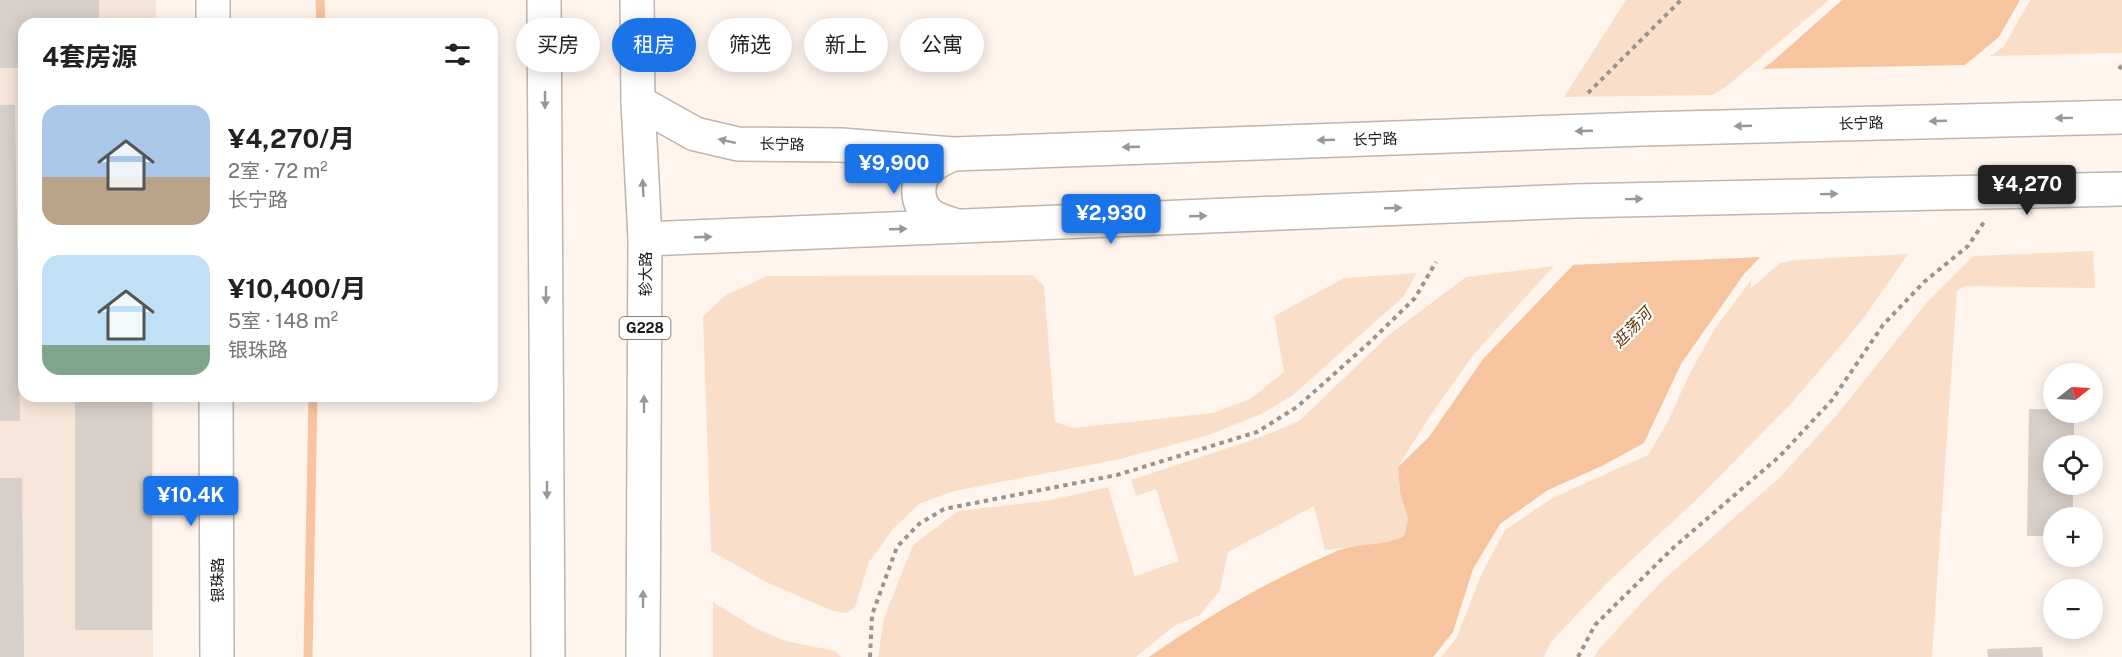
<!DOCTYPE html>
<html lang="zh">
<meta charset="utf-8">
<style>
:root{--surface:#fff;--page:#f6f6f6;--text:#222;--muted:#767676;--accent:#1a73e8}
body{margin:0;font-family:"Public Sans","Noto Sans SC",sans-serif;background:var(--page);color:var(--text);height:100vh;display:flex;flex-direction:column;font-size:22px;white-space:nowrap}
*{box-sizing:border-box;margin:0}
p{font-size:20px;color:var(--muted)}
.icon{flex:none;width:33px;height:33px;fill:none;stroke:currentColor;stroke-width:2;stroke-linecap:round;stroke-linejoin:round}
.map{position:relative;flex:1;overflow:hidden}
.details{position:absolute;left:18px;top:18px;width:480px;height:384px;display:flex;flex-direction:column;background:var(--surface);border-radius:18px;box-shadow:0 3px 15px #0003}
.details>*{flex:none}
.top-card{position:absolute;left:516px;top:18px;width:570px;height:54px;display:flex;gap:12px}
.needle{width:39px;rotate:72deg}
.controls{position:absolute;left:2043px;top:363px;display:grid;gap:12px}
.controls a{display:grid;place-items:center;width:60px;height:60px;border-radius:50%;background:var(--surface);box-shadow:0 3px 15px #0003;font-size:30px}
.price{position:absolute;translate:-50% -51px;padding:0 14px;border-radius:6px;background:var(--accent);color:#fff;font-size:20px;line-height:39px;filter:drop-shadow(0 2px 3px #0008)}
.price::after{content:'';position:absolute;left:50%;top:36px;width:18px;height:14px;margin-left:-9px;background:inherit;clip-path:polygon(0 0,100% 0,50% 100%)}
.price.on{background:#222;color:#fff}
ul{padding:0;list-style:none}
li{display:flex;align-items:center;gap:18px;height:150px;padding:0 24px}
li span{display:grid;place-items:center;flex:none;width:168px;height:120px;border-radius:18px;color:#555}
li>.icon{margin-inline-start:auto}
span .icon{width:72px;height:72px;fill:#fffc;stroke-width:1}
li b{font-size:26px}
h2{display:flex;justify-content:space-between;align-items:center;height:72px;padding:0 24px;font-size:26px}
.chip{padding:0 21px;border-radius:27px;background:var(--surface);box-shadow:0 3px 15px #0003;font-size:21px;line-height:54px}
.chip.on{background:var(--accent);color:#fff}
.map>svg:first-child{display:block}
.built{fill:#f6e6d9}
.green{fill:#f9dfca}
.water{fill:#f6c49e}
.pier{fill:#fff5ed}
.lines{fill:none;stroke-linecap:round;stroke-linejoin:round}
.stream{stroke:#f6c49e;stroke-width:9}
.building{fill:#d8cfc8}
.minor-casing{stroke:#beb5ae;stroke-width:36}
.highway-casing{stroke:#beb5ae;stroke-width:36}
.path{stroke:#9a938e;stroke-width:4;stroke-dasharray:4.5 4.5;stroke-linecap:butt}
.minor{stroke:#fff;stroke-width:33}
.highway{stroke:#fff;stroke-width:33}
.oneway{fill:#9a9897}
.labels{text-anchor:middle;dominant-baseline:central;stroke-width:4.5;stroke-linejoin:round;paint-order:stroke}
.shield{fill:#fff;stroke:#625f5d;stroke-width:1.5}
.shield-label{font-size:14px;font-weight:bold;fill:#1e1a18}
.street-label{font-size:15px;fill:#1e1a18;stroke:#fff}
.water-label{font-size:16px;font-style:italic;fill:#5f3203;stroke:#fff}
</style>
<div class="map">
<svg width="2122" height="657" viewBox="0 0 2122 657">
<rect width="100%" height="100%" fill="#fff5ed"/>
<!-- built -->
<path class="built" d="M0 0H156V24H24V396H154L153 657H0Z"/>
<!-- green -->
<path class="green" d="M1626 0H1829L1727 86 1712 95 1564 97Z
M2030 0H2122V53L1990 56 2004 46Z
M2093 251 2095 288 1965 286 1957 291 1932 657H1594L1598 650 1660 583 1779 478 1835 417 1928 301 1973 256Z
M1908 254 1863 319 1791 404 1697 499 1606 584 1551 642 1544 657H1441L1457 637 1481 575 1505 530 1552 498 1648 455 1667 423 1690 373 1714 330 1751 280V288L1780 263 1796 260Z
M1554 266 1475 353 1428 419 1398 467 1400 493 1408 519 1404 536 1393 542 1325 550 1314 506 1228 552 1220 590 1200 615 1174 626 1136 657H878L884 618 913 545 958 511 1051 500 1108 487 1135 576 1179 561 1156 489 1136 496 1131 480 1261 437 1299 421 1391 333 1466 277Z
M1417 273 1403 297 1293 395 1261 414 1209 435 1120 459 954 491 919 504 893 529 869 562 855 607 847 613 833 611 766 582 711 551 703 316 726 295 767 276 1033 275 1044 286 1055 422 1073 428 1213 413 1250 399 1284 372 1274 316 1344 278Z
M713 602 755 628 786 641 835 651 841 657H713Z"/>
<!-- water -->
<path class="water" d="M1842 0H2020L1999 37 1942 84 1780 237 1744 274 1681 364 1644 443 1602 466 1548 490 1500 524 1473 569 1453 632 1433 657H1149C1208 616 1271 579 1337 551 1359 542 1384 547 1404 536L1408 519 1400 493 1398 467 1429 437 1483 359 1670 164 1725 96 1772 62Z"/>
<!-- pier -->
<path class="pier" d="M1970 65 1869 153 1765 257 1569 265 1668 162 1723 94 1758 69Z"/>
<g class="lines">
<!-- stream -->
<path class="stream" d="M320 0 321 24
M308 657 313 396"/>
</g>
<!-- building -->
<path class="building" d="M0 0H99V20L103 24H24V68H0Z
M0 105H15L20 421H0Z
M75 396H152V630H75Z
M2029 409H2054V412H2074V446H2054V484H2073V518H2054V536H2027Z
M0 478H22L24 657H0Z
M2042 647 2043 657H1988L1987 649Z"/>
<g class="lines">
<!-- minor casing -->
<g class="minor-casing">
<path id="minor" d="M213 0V24
M638 102 695 134 738 144 841 145 953 154 1642 129 2122 117
M953 154C945 158 934 162 928 169 915 181 916 204 930 215 938 221 948 223 957 226
M645 239 1575 201 2122 189
M216 396 217 657"/>
</g>
<!-- highway casing -->
<g class="highway-casing">
<path id="highway" d="M544 0 548 657
M637 0 638 102 645 239 643 657"/>
</g>
<!-- path -->
<path class="path" d="M2119 69 2122 65
M1588 93 1681 0
M870 657 872 615 897 547 919 524 944 509 1117 475 1257 432 1297 407 1371 341 1415 298 1436 262
M1578 657 1595 625 1673 548 1780 456 1832 400 1883 325 1924 282 1968 246 1984 222"/>
<!-- minor -->
<use href="#minor" class="minor"/>
<!-- highway -->
<use href="#highway" class="highway"/>
</g>
<!-- one-way arrows -->
<defs><path id="oneway-solid" d="M-6-.8H1V-3.2L6.5 0L1 3.2V.8H-6Z" transform="scale(1.5)"/></defs>
<g class="oneway">
<use href="#oneway-solid" transform="translate(545 100) rotate(90)"/>
<use href="#oneway-solid" transform="translate(2064 118) rotate(179)"/>
<use href="#oneway-solid" transform="translate(1938 121) rotate(178)"/>
<use href="#oneway-solid" transform="translate(1743 126) rotate(178)"/>
<use href="#oneway-solid" transform="translate(1584 131) rotate(178)"/>
<use href="#oneway-solid" transform="translate(1326 140) rotate(178)"/>
<use href="#oneway-solid" transform="translate(727 141) rotate(-167)"/>
<use href="#oneway-solid" transform="translate(1131 147) rotate(178)"/>
<use href="#oneway-solid" transform="translate(643 188) rotate(-93)"/>
<use href="#oneway-solid" transform="translate(1829 194) rotate(-1)"/>
<use href="#oneway-solid" transform="translate(1634 199) rotate(-1)"/>
<use href="#oneway-solid" transform="translate(1393 208) rotate(-2)"/>
<use href="#oneway-solid" transform="translate(1198 216) rotate(-2)"/>
<use href="#oneway-solid" transform="translate(898 229) rotate(-2)"/>
<use href="#oneway-solid" transform="translate(703 237) rotate(-2)"/>
<use href="#oneway-solid" transform="translate(546 295) rotate(90)"/>
<use href="#oneway-solid" transform="translate(644 404) rotate(-90)"/>
<use href="#oneway-solid" transform="translate(547 490) rotate(90)"/>
<use href="#oneway-solid" transform="translate(643 599) rotate(-90)"/>
</g>
<g class="labels">
<!-- shield labels -->
<rect class="shield" x="619.5" y="317" width="51" height="22" rx="4.5"/>
<g class="shield-label">
<text x="645" y="328">G228</text>
</g>
<!-- street labels -->
<g class="street-label">
<text transform="translate(1861 123) rotate(-2)">长宁路</text>
<text transform="translate(1375 139) rotate(-2)">长宁路</text>
<text transform="translate(782 144) rotate(1)">长宁路</text>
<text transform="translate(645 274) rotate(-90)">轸大路</text>
<text transform="translate(217 580) rotate(-90)">银珠路</text>
</g>
<!-- water labels -->
<g class="water-label">
<text transform="translate(1632 328) rotate(-46)">逛荡河</text>
</g>
</g>
</svg>
<div class="controls">
<a><svg class="needle" viewBox="-14 -14 28 28"><path d="M0-13l5 13h-10z" fill="#e53935"/><path d="M0 13l5-13h-10z" fill="#767676"/></svg></a>
<a><svg class="icon" aria-label="locate" viewBox="0 0 24 24"><circle cx="12" cy="12" r="6"/><path d="M12 2v4M12 18v4M2 12h4M18 12h4"/></svg></a>
<a>+</a>
<a>−</a>
</div>
<b class="price" style="left:894px;top:195px">¥9,900</b>
<b class="price on" style="left:2027px;top:216px">¥4,270</b>
<b class="price" style="left:1111px;top:245px">¥2,930</b>
<b class="price" style="left:191px;top:527px">¥10.4K</b>
<div class="top-card">
<a class="chip">买房</a>
<a class="chip on">租房</a>
<a class="chip">筛选</a>
<a class="chip">新上</a>
<a class="chip">公寓</a>
</div>
<section class="details">
<h2>4套房源<svg class="icon" aria-label="filters" viewBox="0 0 24 24"><path d="M4 7h16M4 17h16"/><circle cx="9" cy="7" r="2"/><circle cx="15" cy="17" r="2"/></svg></h2>
<ul>
<li><span style="background:linear-gradient(#a9c7e8 60%,#b9a48a 0)"><svg class="icon" aria-label="home" viewBox="0 0 24 24"><path d="M3 11l9-7 9 7M6 9v11h12V9"/></svg></span><div><b>¥4,270/月</b><p>2室 · 72 m²</p><p>长宁路</p></div></li>
<li><span style="background:linear-gradient(#bfe0f5 75%,#7fa58c 0)"><svg class="icon" aria-label="home" viewBox="0 0 24 24"><path d="M3 11l9-7 9 7M6 9v11h12V9"/></svg></span><div><b>¥10,400/月</b><p>5室 · 148 m²</p><p>银珠路</p></div></li>
</ul>
</section>
</div>
